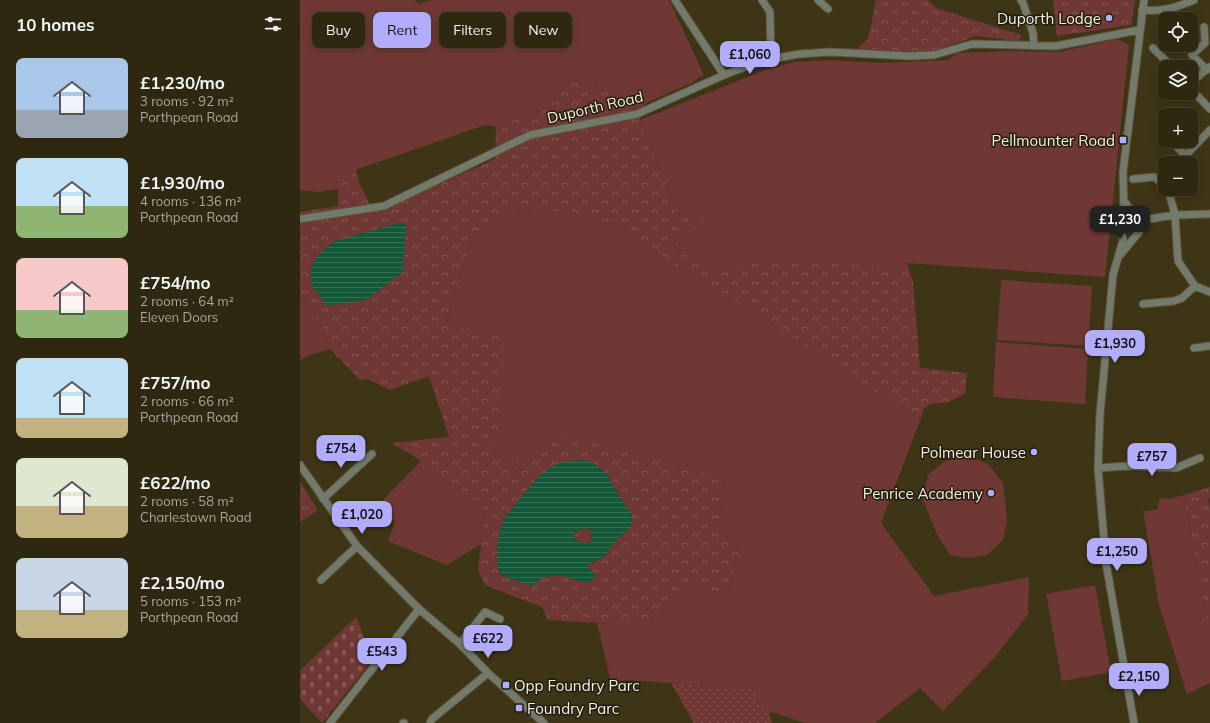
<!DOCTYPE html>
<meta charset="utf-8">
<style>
:root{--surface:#2e2810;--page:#363019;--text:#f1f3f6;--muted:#a7a69f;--line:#494430;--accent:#b1adfa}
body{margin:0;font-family:Mulish,sans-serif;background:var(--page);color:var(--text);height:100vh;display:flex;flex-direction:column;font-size:15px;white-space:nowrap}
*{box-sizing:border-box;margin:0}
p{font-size:13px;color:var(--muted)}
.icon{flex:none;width:22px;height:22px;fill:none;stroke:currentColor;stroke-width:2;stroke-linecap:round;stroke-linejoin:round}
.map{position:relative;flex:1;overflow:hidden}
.details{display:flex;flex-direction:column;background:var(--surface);width:300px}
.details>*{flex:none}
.top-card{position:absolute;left:12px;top:12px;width:380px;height:36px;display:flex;gap:8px}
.fabs{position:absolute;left:858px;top:12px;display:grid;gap:8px}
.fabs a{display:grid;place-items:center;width:40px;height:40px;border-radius:8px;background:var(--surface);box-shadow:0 2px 10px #0003,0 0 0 1px var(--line);font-size:20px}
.price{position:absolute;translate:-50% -34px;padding:0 9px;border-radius:8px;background:var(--accent);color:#111;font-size:13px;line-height:26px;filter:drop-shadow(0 1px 2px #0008)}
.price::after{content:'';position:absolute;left:50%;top:24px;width:12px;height:9px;margin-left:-6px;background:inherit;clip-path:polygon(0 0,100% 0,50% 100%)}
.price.selected{background:#222;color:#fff}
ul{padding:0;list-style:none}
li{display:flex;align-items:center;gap:12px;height:100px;padding:0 16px}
li span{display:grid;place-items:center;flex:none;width:112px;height:80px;border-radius:8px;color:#555}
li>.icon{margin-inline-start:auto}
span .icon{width:48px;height:48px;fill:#fffc;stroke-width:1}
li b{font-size:17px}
h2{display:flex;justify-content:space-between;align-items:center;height:48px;padding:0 16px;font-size:17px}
.chip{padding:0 14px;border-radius:8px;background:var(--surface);box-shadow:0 2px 10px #0003,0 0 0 1px var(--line);font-size:14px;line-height:36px}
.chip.selected{background:var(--accent);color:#111}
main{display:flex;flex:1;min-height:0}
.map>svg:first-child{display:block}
.grass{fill:#703834}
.forest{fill:url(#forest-crowns);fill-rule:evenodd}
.cemetery{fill:url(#cemetery-stones)}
.garden{fill:url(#garden-dots)}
.water{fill:url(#water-rules);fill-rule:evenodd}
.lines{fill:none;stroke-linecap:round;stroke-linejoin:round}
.minor-casing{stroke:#5b5336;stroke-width:9}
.minor{stroke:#73796b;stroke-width:7}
.poi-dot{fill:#b1adfa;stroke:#211d10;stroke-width:1.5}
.labels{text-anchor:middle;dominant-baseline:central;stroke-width:3;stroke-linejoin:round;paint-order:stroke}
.poi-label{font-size:15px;fill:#f6f0de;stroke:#211d10;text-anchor:end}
.street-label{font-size:15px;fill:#f6f0de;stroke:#211d10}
</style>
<main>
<section class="details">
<h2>10 homes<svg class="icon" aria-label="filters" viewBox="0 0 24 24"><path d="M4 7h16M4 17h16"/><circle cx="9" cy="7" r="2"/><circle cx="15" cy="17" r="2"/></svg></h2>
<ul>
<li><span style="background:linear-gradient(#a9c7e8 65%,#9aa5b1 0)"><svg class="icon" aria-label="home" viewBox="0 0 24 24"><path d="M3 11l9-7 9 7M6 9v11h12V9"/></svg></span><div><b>£1,230/mo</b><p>3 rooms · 92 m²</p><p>Porthpean Road</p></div></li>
<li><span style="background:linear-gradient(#bfe0f5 60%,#8fb573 0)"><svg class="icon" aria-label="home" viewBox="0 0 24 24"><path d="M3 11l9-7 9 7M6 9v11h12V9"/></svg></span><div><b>£1,930/mo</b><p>4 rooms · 136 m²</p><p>Porthpean Road</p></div></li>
<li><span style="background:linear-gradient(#f6c9c9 65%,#8fb573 0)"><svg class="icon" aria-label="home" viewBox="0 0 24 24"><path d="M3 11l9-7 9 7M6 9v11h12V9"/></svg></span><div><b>£754/mo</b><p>2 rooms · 64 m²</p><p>Eleven Doors</p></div></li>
<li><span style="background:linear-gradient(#bfe0f5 75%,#c2b280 0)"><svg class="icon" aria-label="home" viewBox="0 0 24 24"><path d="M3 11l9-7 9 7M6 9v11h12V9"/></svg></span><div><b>£757/mo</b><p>2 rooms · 66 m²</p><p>Porthpean Road</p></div></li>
<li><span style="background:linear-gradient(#dfe7d0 60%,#c2b280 0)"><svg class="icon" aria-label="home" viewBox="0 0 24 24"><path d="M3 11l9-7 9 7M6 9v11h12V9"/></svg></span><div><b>£622/mo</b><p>2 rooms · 58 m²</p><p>Charlestown Road</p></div></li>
<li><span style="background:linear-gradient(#c9d6e8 65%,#c2b280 0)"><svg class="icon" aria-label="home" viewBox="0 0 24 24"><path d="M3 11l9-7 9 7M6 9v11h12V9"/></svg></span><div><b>£2,150/mo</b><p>5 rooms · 153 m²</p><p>Porthpean Road</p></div></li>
</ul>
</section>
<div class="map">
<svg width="910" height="723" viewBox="0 0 910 723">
<defs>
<pattern id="forest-crowns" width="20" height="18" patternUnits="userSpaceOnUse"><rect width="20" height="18" fill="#703834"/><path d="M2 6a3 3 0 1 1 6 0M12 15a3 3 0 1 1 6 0" fill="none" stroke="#855551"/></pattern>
<pattern id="cemetery-stones" width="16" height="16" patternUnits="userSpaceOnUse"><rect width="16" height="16" fill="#703834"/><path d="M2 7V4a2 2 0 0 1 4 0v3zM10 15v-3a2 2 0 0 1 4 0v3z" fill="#855551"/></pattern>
<pattern id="garden-dots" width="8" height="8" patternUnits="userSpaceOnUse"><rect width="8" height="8" fill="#703834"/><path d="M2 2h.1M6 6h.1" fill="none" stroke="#855551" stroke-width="1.8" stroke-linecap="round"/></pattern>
<pattern id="water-rules" width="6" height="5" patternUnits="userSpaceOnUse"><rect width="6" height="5" fill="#125839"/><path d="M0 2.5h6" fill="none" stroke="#357055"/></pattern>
</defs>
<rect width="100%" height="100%" fill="#3e3516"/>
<!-- grass -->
<path class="grass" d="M0 0H114L120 4 132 0H369L404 75 391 83 344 104 271 79 249 107 196 127 185 125 38 176V189L19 192 0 190Z
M817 39 829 45 805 277 607 263 596 267 447 261 413 274 372 246 377 236 407 222 378 213 340 120 465 70 494 62 532 60 581 63 648 60 657 53 710 51 760 52Z
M218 209 270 212 320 225 372 264 400 279 498 340 530 365 612 414 621 418 581 523 634 596 729 577 728 614 695 657 643 711 620 688 575 723H505L472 712 469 714 460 708 452 686 436 690 371 683 326 680 311 682 297 623 330 625 364 612 391 582 427 597 439 550 418 526 424 477 224 470 189 446 145 327 171 241 192 218Z
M824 227a6 6 0 1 1 12 0a6 6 0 1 1-12 0Z
M701 280 792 286 788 346 697 340Z
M0 295 21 326 30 349 10 355 0 360Z
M696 342 788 349 785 404 693 397Z
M671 457 688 464 703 483 707 521 703 540 687 555 668 558 650 555 637 534 623 500 628 475 645 461Z
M121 461 185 510 181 544 147 565 88 541 95 522 79 504Z
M884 495 903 603 910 630V683L887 694 859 605 843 511 857 510 860 498 870 499Z
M795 585 811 672 762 681 746 594Z"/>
<!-- forest -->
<path class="forest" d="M576 0H628L636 8 721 35 720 41 676 36 632 52 557 49 568 39Z
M753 0H835L831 25 757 36Z
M271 79 344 104 340 120 378 213 408 222 377 236 372 246 413 274 447 261H493L596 267 607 263 613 282 620 368 667 373 665 394 648 402 632 404 624 408 621 418 612 414 530 365 498 340 400 279 372 264 320 225 270 212 218 209 192 218 171 241 145 326 204 332 200 443 189 446 224 470 259 435 424 477 418 526 439 550 427 597 391 582 364 612 330 625 248 620 242 607 185 585 178 570 185 510 115 457 92 443 149 437 129 376 90 390 67 379 60 380 30 349 21 326 0 295V212L38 206V176L56 169 59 183 73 211 86 208 195 159 196 127 249 107ZM262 462 305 472 332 516 329 529 315 541 305 556 294 562 286 565 295 574V579L287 582H283L264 576H252L219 582 206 577 200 574 198 569 197 553 199 533 204 519 237 478 253 466Z
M0 482 18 510 0 522Z
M910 487V498L908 499 910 509V630L903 603 884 495Z
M286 528 291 531 292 541 284 544 273 538 275 532Z"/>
<!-- cemetery -->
<path class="cemetery" d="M56 617 73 659 22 723 0 699V671Z"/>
<!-- garden -->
<path class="garden" d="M371 683 436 690 452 685 460 708 469 714 472 723H394Z"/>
<!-- water -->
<path class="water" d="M99 223 106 225 103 272 66 300 27 306 11 284V267L19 254 35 241Z
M283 460 291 462 305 472 332 516V524L329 529 315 541 305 556 286 565 295 574V579L287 582H283L264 576H252L242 578 232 586 206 577 201 574 198 569 197 553 199 533 204 519 237 478 253 466 262 462ZM286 528 291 531 292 542 284 544 273 538 275 532Z"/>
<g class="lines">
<!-- minor casing -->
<g class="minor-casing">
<path id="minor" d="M375 0 424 75
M462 0 470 12 471 59
M518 0 528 9
M721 0 723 3 733 33 734 46
M842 10C863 12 874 8 894 0
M904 27 905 43 892 55 907 70
M853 48 866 61 868 67
M891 83 909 67
M891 89 910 109
M874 143 891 163
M885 156 910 130
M833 179 854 177 865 185
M868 189 875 215 878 261 895 286 910 292
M0 219 84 206 230 135 337 114 424 75 447 66 471 59 499 54 530 52 609 56 634 55 672 44 756 46 839 30
M837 219H849L875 215 910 214
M821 254 839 232 841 227 839 221 835 217 825 202
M843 304 874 301 882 298 895 286
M894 348 910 346
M0 465 57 546 119 609 160 644 188 673 244 723
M798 468 827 466 876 468 900 458
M23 499 72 454
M21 580 57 546
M160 644 185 612 200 619
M30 723 119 609
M103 723H104
M130 723 132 719 188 673
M834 723 806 563 798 468 800 414 813 275 823 240 819 225 824 214 823 172 844 0"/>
</g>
<!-- minor -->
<use href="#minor" class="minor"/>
</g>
<!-- markers -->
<g class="poi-dot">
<circle cx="809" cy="18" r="4"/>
<rect x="819" y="136" width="8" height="8" rx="2"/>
<circle cx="734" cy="452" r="4"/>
<circle cx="691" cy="493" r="4"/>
<rect x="202" y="681" width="8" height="8" rx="2"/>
<rect x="215" y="704" width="8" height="8" rx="2"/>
</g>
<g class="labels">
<!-- poi labels -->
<g class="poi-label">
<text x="801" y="18">Duporth Lodge</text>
<text x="815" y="140">Pellmounter Road</text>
<text x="726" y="452">Polmear House</text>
<text x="683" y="493">Penrice Academy</text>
<text x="214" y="685" text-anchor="start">Opp Foundry Parc</text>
<text x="227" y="708" text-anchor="start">Foundry Parc</text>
</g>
<!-- street labels -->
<g class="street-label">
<text transform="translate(295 107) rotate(-13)">Duporth Road</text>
</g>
</g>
</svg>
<div class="fabs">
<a><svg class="icon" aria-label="locate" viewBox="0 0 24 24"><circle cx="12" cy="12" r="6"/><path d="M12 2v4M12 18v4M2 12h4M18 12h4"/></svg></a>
<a><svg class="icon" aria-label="layers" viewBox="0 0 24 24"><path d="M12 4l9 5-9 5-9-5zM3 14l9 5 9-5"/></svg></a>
<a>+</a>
<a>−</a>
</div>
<b class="price" style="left:450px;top:75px">£1,060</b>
<b class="price selected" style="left:820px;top:240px">£1,230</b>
<b class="price" style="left:815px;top:364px">£1,930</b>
<b class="price" style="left:41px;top:469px">£754</b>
<b class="price" style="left:852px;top:477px">£757</b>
<b class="price" style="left:62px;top:535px">£1,020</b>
<b class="price" style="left:817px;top:572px">£1,250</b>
<b class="price" style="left:188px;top:659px">£622</b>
<b class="price" style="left:82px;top:672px">£543</b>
<b class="price" style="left:839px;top:697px">£2,150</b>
<div class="top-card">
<a class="chip">Buy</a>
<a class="chip selected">Rent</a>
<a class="chip">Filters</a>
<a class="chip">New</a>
</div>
</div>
</main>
